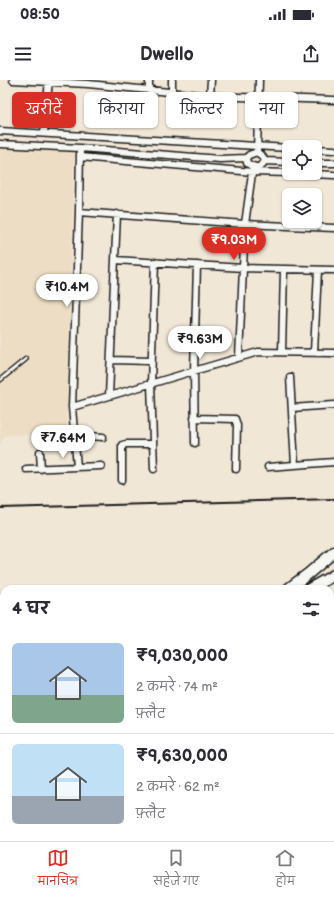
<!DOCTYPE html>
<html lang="hi">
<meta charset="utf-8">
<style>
:root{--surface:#fff;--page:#f7f7f7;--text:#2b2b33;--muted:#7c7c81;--line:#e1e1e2;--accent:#d93025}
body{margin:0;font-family:"Balsamiq Sans","Playpen Sans Deva",sans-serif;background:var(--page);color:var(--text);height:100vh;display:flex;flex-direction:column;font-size:15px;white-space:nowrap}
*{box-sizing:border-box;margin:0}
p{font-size:13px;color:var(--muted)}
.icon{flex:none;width:22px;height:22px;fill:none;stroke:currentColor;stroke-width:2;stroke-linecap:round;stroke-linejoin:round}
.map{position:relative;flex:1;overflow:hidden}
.drawer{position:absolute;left:0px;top:505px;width:334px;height:256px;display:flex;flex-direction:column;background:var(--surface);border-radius:12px 12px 0 0;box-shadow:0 1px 3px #0004}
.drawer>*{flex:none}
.banner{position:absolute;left:12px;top:12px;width:310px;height:36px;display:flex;gap:8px}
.fabs{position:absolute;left:282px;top:60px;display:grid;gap:8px}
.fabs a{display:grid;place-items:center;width:40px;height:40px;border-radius:6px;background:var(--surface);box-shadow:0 1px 3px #0004;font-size:20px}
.price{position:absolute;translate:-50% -34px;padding:0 9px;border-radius:14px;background:#fff;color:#222;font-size:13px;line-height:26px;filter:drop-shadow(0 1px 2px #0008)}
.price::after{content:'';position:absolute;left:50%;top:24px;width:12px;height:9px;margin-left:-6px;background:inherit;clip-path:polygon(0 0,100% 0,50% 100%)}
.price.on{background:var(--accent);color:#fff}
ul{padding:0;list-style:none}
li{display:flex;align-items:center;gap:12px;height:100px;padding:0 12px}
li+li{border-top:1px solid var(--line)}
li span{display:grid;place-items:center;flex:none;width:112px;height:80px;border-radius:6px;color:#555}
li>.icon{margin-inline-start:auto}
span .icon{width:48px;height:48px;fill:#fffc;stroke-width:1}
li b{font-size:17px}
h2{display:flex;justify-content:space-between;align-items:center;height:48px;padding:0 12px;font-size:17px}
.chip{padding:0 14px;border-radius:6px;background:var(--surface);box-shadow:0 1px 3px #0004;font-size:14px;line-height:36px}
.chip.on{background:var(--accent);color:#fff}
.status{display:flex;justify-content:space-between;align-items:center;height:28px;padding:0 20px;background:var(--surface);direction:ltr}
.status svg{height:11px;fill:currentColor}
header{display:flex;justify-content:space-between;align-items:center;height:52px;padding:0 12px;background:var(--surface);font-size:18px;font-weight:700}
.menu{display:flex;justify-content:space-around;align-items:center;height:56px;border-top:1px solid var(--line);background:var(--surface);font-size:11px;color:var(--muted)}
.menu a{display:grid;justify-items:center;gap:2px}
.menu .on{color:var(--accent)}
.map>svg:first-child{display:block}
.built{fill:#edddc4}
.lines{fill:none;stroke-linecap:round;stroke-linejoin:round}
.service-casing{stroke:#1c1c1c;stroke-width:6}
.minor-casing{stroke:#1c1c1c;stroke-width:9}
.tertiary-casing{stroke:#1c1c1c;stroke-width:10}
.trunk-casing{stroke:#1c1c1c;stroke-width:13}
.service{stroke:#f6f6f2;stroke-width:3}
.minor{stroke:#f6f6f2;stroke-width:6}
.tertiary{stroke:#f6f6f2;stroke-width:7}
.trunk{stroke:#f6f6f2;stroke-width:10}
.rail{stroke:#1c1c1c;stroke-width:2}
</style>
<div class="status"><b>08:50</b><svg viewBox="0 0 49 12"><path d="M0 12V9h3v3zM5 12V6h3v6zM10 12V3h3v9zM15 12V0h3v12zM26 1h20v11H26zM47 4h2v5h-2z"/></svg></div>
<header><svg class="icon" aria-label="menu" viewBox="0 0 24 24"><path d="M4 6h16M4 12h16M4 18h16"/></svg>Dwello<svg class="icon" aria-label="share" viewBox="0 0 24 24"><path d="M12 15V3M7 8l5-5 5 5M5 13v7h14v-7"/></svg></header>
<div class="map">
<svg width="334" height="761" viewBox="0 0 334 761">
<rect width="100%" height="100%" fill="#f1e7d7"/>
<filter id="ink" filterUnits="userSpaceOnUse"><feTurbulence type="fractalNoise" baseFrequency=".025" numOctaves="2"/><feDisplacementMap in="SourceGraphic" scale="8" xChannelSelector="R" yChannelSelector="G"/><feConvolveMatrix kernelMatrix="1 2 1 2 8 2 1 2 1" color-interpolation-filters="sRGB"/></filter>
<g filter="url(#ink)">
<!-- built -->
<path class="built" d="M0 67 74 71 66 354 5 355 0 365Z"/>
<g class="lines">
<!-- service casing -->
<g class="service-casing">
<path id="service" d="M0 300 26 279"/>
</g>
<!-- minor casing -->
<g class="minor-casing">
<path id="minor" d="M13 0 88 4 210 16 334 20
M149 0V11
M172 0V13
M210 16 211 0
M0 51 289 68
M44 53 49 0
M0 64 80 68 220 79 246 78
M315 69 334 70
M257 72 259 0
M257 72 263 77 265 81C260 89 254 88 247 83L246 78 249 75Z
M80 77 253 92 289 93
M265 81 289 82
M315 83H334
M291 93 334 95
M79 132 245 144 334 148
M115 180 243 188 334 190
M282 272 284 189
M314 272 318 190
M239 277 245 144 253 86
M111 280 151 281
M290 297 295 385
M109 316 117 134
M72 327 258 272 334 273
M292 328 334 325
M194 338 235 339 237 345 236 389
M74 355 103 357
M195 363 194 291 197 185
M40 372 41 389
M77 387 72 327 79 132 80 68
M268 387 334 382
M26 389 101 386
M154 389 151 304 155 182
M122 400V365L126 364H153
M0 576 4 577
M0 625 4 624
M0 669H4
M56 761 57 757
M99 761V757
M153 761V757"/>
</g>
<!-- tertiary casing -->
<g class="tertiary-casing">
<path id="tertiary" d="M330 638H334"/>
</g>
<!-- trunk casing -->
<g class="trunk-casing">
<path id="trunk" d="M288 509 308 494 334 472
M309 509 334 495
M0 642 4 641
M0 655H4"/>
</g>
<!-- service -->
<use href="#service" class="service"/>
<!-- minor -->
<use href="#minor" class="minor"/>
<!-- tertiary -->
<use href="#tertiary" class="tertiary"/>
<!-- trunk -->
<use href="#trunk" class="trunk"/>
<!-- rail -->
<path class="rail" d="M0 428 334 419"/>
</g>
</g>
</svg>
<div class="fabs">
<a><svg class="icon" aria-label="locate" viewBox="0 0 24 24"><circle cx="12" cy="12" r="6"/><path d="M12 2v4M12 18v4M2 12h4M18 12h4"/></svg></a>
<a><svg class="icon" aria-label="layers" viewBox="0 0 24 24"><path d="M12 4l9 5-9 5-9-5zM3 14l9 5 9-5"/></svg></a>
</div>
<b class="price on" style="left:234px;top:181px">₹9.03M</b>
<b class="price" style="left:67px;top:228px">₹10.4M</b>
<b class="price" style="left:200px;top:280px">₹9.63M</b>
<b class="price" style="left:63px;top:379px">₹7.64M</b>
<div class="banner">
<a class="chip on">खरीदें</a>
<a class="chip">किराया</a>
<a class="chip">फ़िल्टर</a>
<a class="chip">नया</a>
</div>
<section class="drawer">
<h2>4 घर<svg class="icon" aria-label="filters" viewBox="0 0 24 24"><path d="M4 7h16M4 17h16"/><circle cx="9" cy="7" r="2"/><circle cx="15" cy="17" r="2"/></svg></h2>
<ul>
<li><span style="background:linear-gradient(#a9c7e8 65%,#7fa58c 0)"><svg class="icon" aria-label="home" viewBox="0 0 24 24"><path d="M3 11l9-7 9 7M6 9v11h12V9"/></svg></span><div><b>₹9,030,000</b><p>2 कमरे · 74 m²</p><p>फ़्लैट</p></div></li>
<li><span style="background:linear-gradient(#bfe0f5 65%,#9aa5b1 0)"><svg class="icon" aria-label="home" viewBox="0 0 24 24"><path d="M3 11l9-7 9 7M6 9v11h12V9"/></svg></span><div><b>₹9,630,000</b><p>2 कमरे · 62 m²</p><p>फ़्लैट</p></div></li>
</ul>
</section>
</div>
<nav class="menu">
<a class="on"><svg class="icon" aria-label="map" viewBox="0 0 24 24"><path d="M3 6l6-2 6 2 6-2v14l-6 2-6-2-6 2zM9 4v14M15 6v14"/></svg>मानचित्र</a>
<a><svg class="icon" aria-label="saved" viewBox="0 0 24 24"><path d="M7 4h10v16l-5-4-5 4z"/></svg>सहेजे गए</a>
<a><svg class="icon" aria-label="home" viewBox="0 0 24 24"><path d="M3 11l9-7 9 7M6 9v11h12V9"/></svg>होम</a>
</nav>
